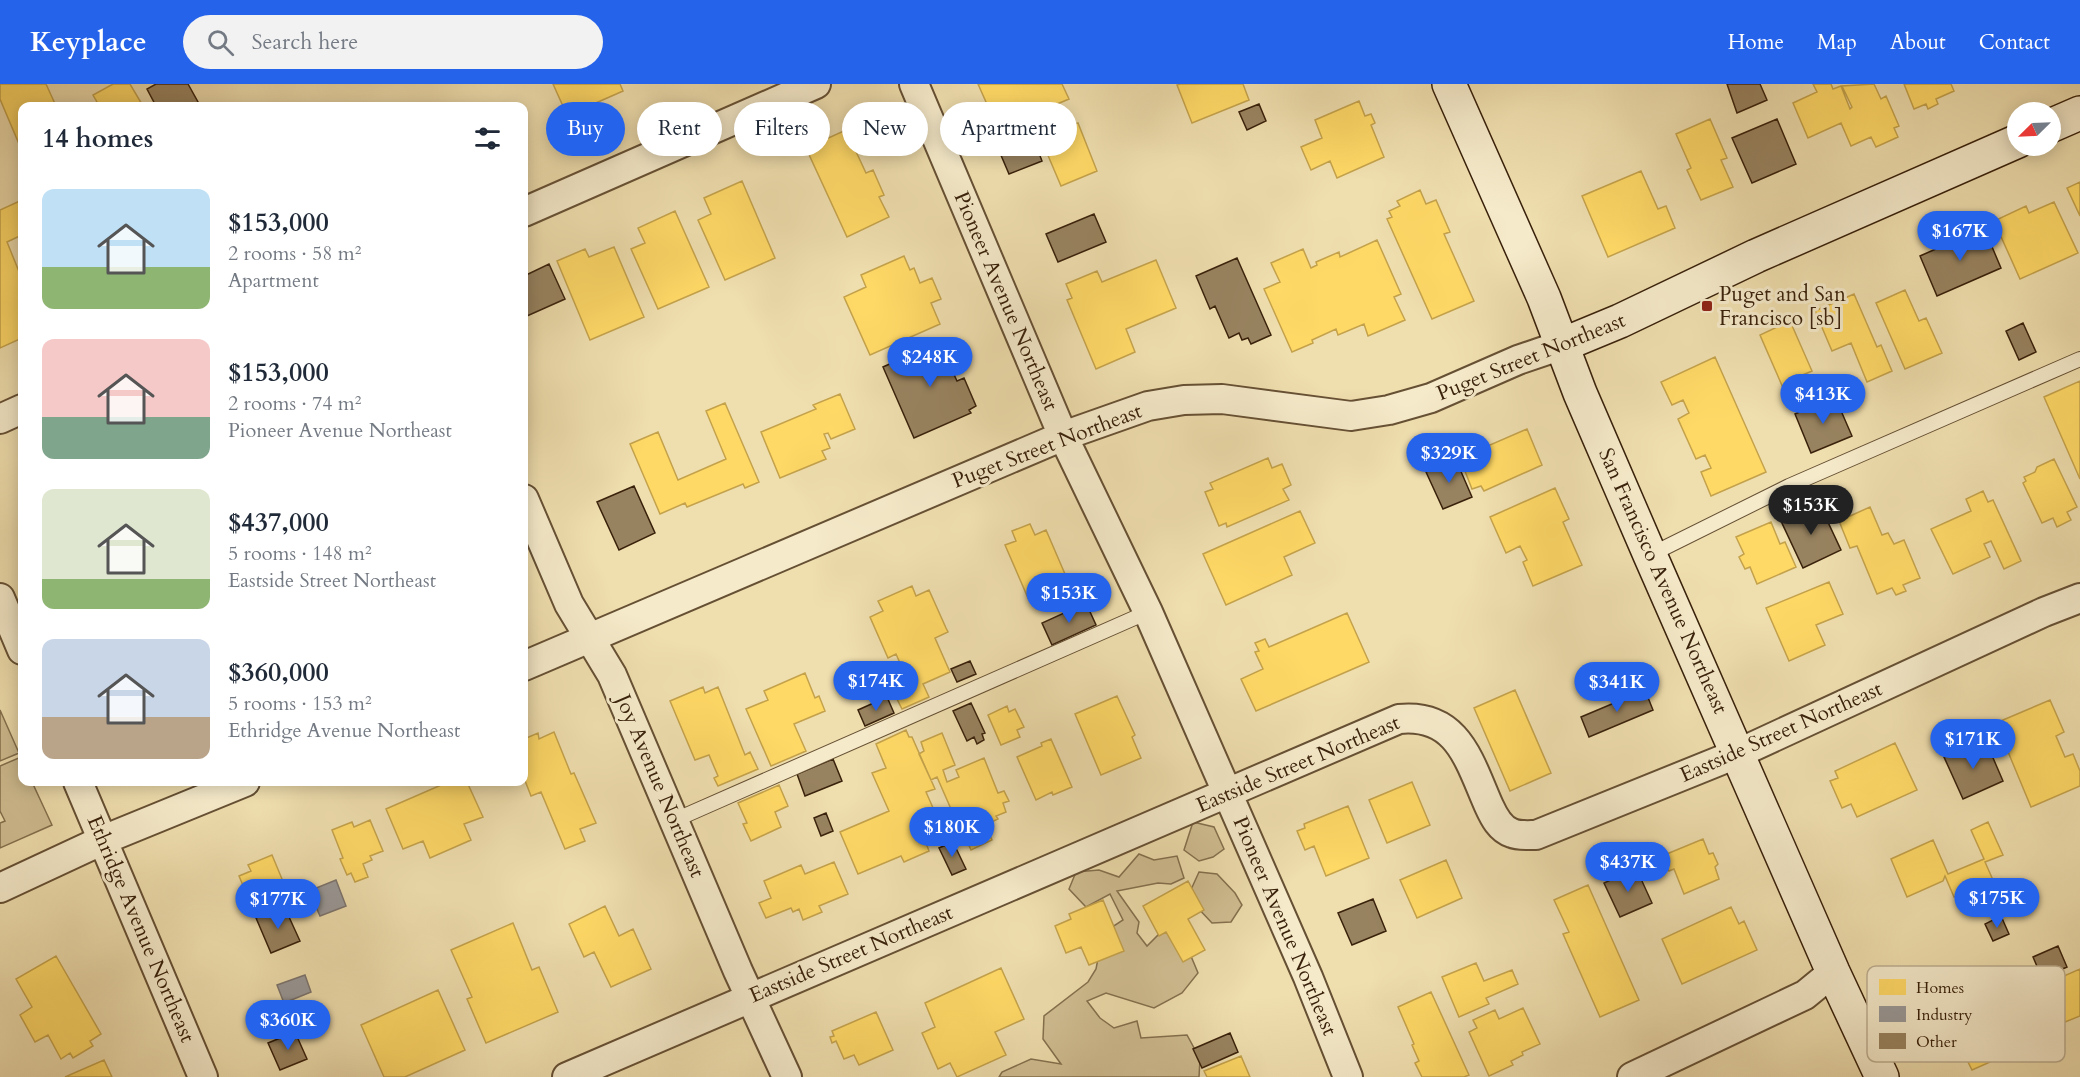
<!DOCTYPE html>
<meta charset="utf-8">
<style>
:root{--surface:#fff;--page:#f2f2f3;--text:#1f2937;--muted:#747a83;--accent:#2563eb}
body{margin:0;font-family:Cardo,serif;background:var(--page);color:var(--text);height:100vh;display:flex;flex-direction:column;font-size:22px;white-space:nowrap}
*{box-sizing:border-box;margin:0}
p{font-size:20px;color:var(--muted)}
.icon{flex:none;width:33px;height:33px;fill:none;stroke:currentColor;stroke-width:2;stroke-linecap:round;stroke-linejoin:round}
.map{position:relative;flex:1;overflow:hidden}
.drawer{position:absolute;left:18px;top:18px;width:510px;height:684px;display:flex;flex-direction:column;background:var(--surface);border-radius:12px;box-shadow:0 3px 15px #0003}
.drawer>*{flex:none}
.top-card{position:absolute;left:546px;top:18px;width:570px;height:54px;display:flex;gap:12px}
.needle{width:39px;rotate:246deg}
.tools{position:absolute;left:2007px;top:18px;display:grid;gap:12px}
.tools a{display:grid;place-items:center;width:54px;height:54px;border-radius:50%;background:var(--surface);box-shadow:0 3px 15px #0003;font-size:30px}
.price{position:absolute;translate:-50% -51px;padding:0 14px;border-radius:21px;background:var(--accent);color:#fff;font-size:20px;line-height:39px;filter:drop-shadow(0 2px 3px #0008)}
.price::after{content:'';position:absolute;left:50%;top:36px;width:18px;height:14px;margin-left:-9px;background:inherit;clip-path:polygon(0 0,100% 0,50% 100%)}
.price.current{background:#222;color:#fff}
ul{padding:0;list-style:none}
li{display:flex;align-items:center;gap:18px;height:150px;padding:0 24px}
li span{display:grid;place-items:center;flex:none;width:168px;height:120px;border-radius:12px;color:#555}
li>.icon{margin-inline-start:auto}
span .icon{width:72px;height:72px;fill:#fffc;stroke-width:1}
li b{font-size:26px}
h2{display:flex;justify-content:space-between;align-items:center;height:72px;padding:0 24px;font-size:26px}
.pill{padding:0 21px;border-radius:27px;background:var(--surface);box-shadow:0 3px 15px #0003;font-size:21px;line-height:54px}
.pill.current{background:var(--accent);color:#fff}
header{display:flex;align-items:center;gap:36px;box-sizing:border-box;height:84px;padding:0 30px;background:var(--accent);color:#fff}
header strong{font-size:28px}
nav{display:flex;gap:33px;margin-inline-start:auto;font-size:21px}
.search{width:420px;height:54px;background:var(--page);display:flex;align-items:center;gap:15px;box-sizing:border-box;padding:0 21px;border-radius:33px;color:var(--muted);font-size:22px}
.map>svg:first-child{display:block}
.green{fill:#d0be92;stroke:#84704e;stroke-width:1.5}
.homes{fill:#ffd966;stroke:#c4a24b;stroke-width:1.5}
.industry{fill:#999;stroke:#7c756e;stroke-width:1.5}
.building{fill:#988360;stroke:#39210b;stroke-width:1.5}
.lines{fill:none;stroke-linecap:round;stroke-linejoin:round}
.lane-casing{stroke:#665034;stroke-width:16}
.street-casing{stroke:#665034;stroke-width:32}
.secondary-casing{stroke:#39210b;stroke-width:36}
.lane{stroke:#f5eaca;stroke-width:14}
.street{stroke:#f5eaca;stroke-width:28}
.secondary{stroke:#f5eaca;stroke-width:33}
.poi-dot{fill:#8f2418;stroke:#f5eaca;stroke-width:2}
.labels{text-anchor:middle;dominant-baseline:central;stroke-width:6;stroke-linejoin:round;paint-order:stroke}
.poi-label{font-size:21px;fill:#39210b;stroke:#f5eaca;text-anchor:start}
.street-label{font-size:21px;fill:#39210b;stroke:#f5eaca}
.key{fill:#f5eaca;stroke:#bdae91;stroke-width:1.5}
.key-label{font-size:16px;fill:#39210b}
</style>
<header>
<strong>Keyplace</strong>
<div class="search"><svg class="icon" aria-label="search" viewBox="0 0 24 24"><circle cx="10" cy="10" r="6"/><path d="M15 15l6 6"/></svg>Search here</div>
<nav><a>Home</a><a>Map</a><a>About</a><a>Contact</a></nav>
</header>
<div class="map">
<svg width="2080" height="993" viewBox="0 0 2080 993">
<rect width="100%" height="100%" fill="#efdeae"/>
<filter id="stains"><feTurbulence type="fractalNoise" baseFrequency=".00333" numOctaves="4"/><feColorMatrix values="0 0 0 0 .2 0 0 0 0 .09 0 0 0 0 .02 0 0 0 .5 -.17"/></filter>
<radialGradient id="worn" r=".72"><stop offset=".6" stop-color="#630" stop-opacity="0"/><stop offset="1" stop-color="#630" stop-opacity=".3"/></radialGradient>
<!-- green -->
<path class="green" d="M0 626 19 669 0 677Z
M21 673 22 677V698H32L52 741 0 764V739L5 737 0 727V682Z
M1193 738 1214 743 1224 765 1213 773 1199 777 1184 766Z
M1139 770 1154 776 1177 772 1184 794 1171 800 1158 799 1117 807 1139 838 1137 849 1147 862 1167 842 1183 853 1198 889 1182 909 1154 924 1106 909 1087 917 1100 934 1114 944 1137 937 1141 954 1187 951 1200 975 1199 993H999L1002 988 1031 975 1061 980 1043 955 1044 932 1088 898 1096 885 1103 849 1123 836 1110 810 1086 823 1069 805 1076 788 1099 786 1119 793Z
M1199 788 1217 790 1235 809 1242 821 1231 838 1212 839 1196 822 1189 810Z"/>
<!-- homes -->
<path class="homes" d="M0 0H46L56 22H22V67L0 15Z
M113 0H130L143 22H87L97 18 93 11Z
M553 0H620L623 7 589 22 593 32 572 42Z
M978 0H1062L1069 15 998 45Z
M1180 0H1243L1249 16 1192 39 1177 1Z
M1813 0H1831L1833 5 1841 2 1850 25 1852 23 1842 2 1874 0 1881 15 1886 12 1899 42 1894 44 1898 53 1876 63 1871 53 1851 62 1841 39 1808 54 1793 19 1817 8Z
M1904 0H1951L1954 7 1936 15 1938 20 1928 25 1926 20 1914 25Z
M1359 17 1365 32 1371 30 1375 39 1371 41 1384 73 1337 94 1330 77 1311 86 1301 63 1322 54 1315 36Z
M1710 35 1727 74 1721 76 1733 103 1701 116 1687 86 1691 84 1676 50Z
M1069 37 1071 41 1078 39 1097 87 1061 102 1041 55 1062 46 1060 41Z
M846 46 866 89 873 86 884 111 879 113 889 133 847 153 806 64Z
M1641 87 1658 125 1666 122 1675 144 1608 173 1582 112Z
M742 97 775 174 725 196 698 136 711 130 704 114Z
M2080 98V132L2067 104Z
M1420 106 1426 120 1436 116 1450 148 1444 150 1474 217 1432 235 1387 135 1392 133 1389 127 1400 122 1397 117Z
M22 116V151L7 158 22 195V254L0 264V126Z
M2054 118 2078 169 2020 195 1994 137 2026 122 2029 129Z
M675 127 709 203 658 225 631 165 645 159 638 144Z
M1377 156 1401 210 1394 213 1405 236 1368 252 1364 240 1338 251 1336 245 1312 256 1313 259 1292 268 1264 205 1280 198 1271 179 1303 165 1311 184 1317 181 1316 178 1339 168 1340 173Z
M614 163 644 233 590 256 557 177 585 165 589 173Z
M904 172 910 186 914 184 920 199 932 194 941 215 931 219 940 240 870 271 844 213 866 203 861 191Z
M1156 176 1176 224 1126 245 1135 268 1096 285 1067 216 1072 214 1066 200 1097 187 1102 198Z
M1905 206 1919 237 1926 234 1942 269 1905 285 1876 219Z
M1854 210 1877 263 1881 261 1892 287 1867 298 1851 259 1832 267 1815 227Z
M1790 237 1812 287 1798 293 1804 306 1787 313 1760 251Z
M1715 273 1766 388 1711 412 1701 388 1711 384 1705 371 1696 375 1678 335 1689 329 1683 316 1672 321 1661 298Z
M2080 297V395L2044 313Z
M840 310 855 345 831 355 828 349 824 350 830 364 822 367 826 375 780 394 761 348 816 325 813 321Z
M725 319 759 398 745 404 743 400 687 423 685 419 660 430 630 360 658 348 678 396 726 375 706 327Z
M1527 345 1542 381 1484 407 1481 402 1472 405 1463 382 1473 378 1469 370Z
M1268 374 1272 384 1282 380 1291 401 1283 405 1289 416 1227 443 1226 439 1219 442 1205 408 1213 405 1210 399Z
M2054 375 2077 423 2067 428 2071 436 2057 443 2053 434 2042 439 2023 399 2026 397 2024 393 2035 388 2037 383Z
M1555 404 1569 435 1563 438 1582 481 1533 502 1523 478 1527 476 1520 462 1506 469 1490 433Z
M1983 407 1988 418 1993 416 2021 477 2004 485 1991 457 1984 460 1990 473 1953 490 1931 445 1971 427 1966 415Z
M1870 423 1882 451 1888 449 1894 460 1904 456 1920 494 1903 501 1906 507 1896 511 1892 504 1877 510 1857 462 1850 464 1839 437Z
M1300 427 1315 459 1284 473 1292 491 1226 521 1203 470Z
M1771 438 1780 460 1785 458 1796 483 1757 500 1750 483 1745 485 1739 473 1744 470 1736 453Z
M1030 440 1035 451 1046 446 1068 497 1065 498 1070 509 1035 523 1031 513 1028 514 1005 461 1016 457 1012 447Z
M1829 498 1843 530 1816 541 1825 561 1789 577 1766 524Z
M912 502 916 512 929 506 946 544 948 548 935 554 950 588 923 600 929 613 902 625 895 611 911 604 896 570 888 574 870 533 883 527 878 517Z
M1347 529 1369 578 1256 627 1241 595 1263 585 1255 568 1259 567 1255 559 1265 555 1269 563Z
M805 589 815 614 819 612 825 627 794 640 806 667 771 682 746 625 768 616 764 607Z
M703 603 705 609 718 603 745 671 750 668 758 685 718 702 714 694 718 692 709 671 695 676 670 617Z
M1515 606 1551 689 1510 707 1474 624Z
M1117 612 1135 651 1132 653 1141 674 1101 691 1075 630Z
M2050 616 2064 648 2056 652 2065 673 2073 670 2080 687V702L2031 723 1996 639Z
M1007 622 1009 628 1015 625 1024 643 1017 646 1020 653 1001 661 988 631Z
M906 646 909 653H912L935 705 926 708 945 751 926 759 929 767 904 778 901 772 858 790 840 748 889 727 872 689 886 684 876 660Z
M554 648 571 690 574 689 596 739 580 745 585 757 565 765 541 708 531 712 524 694V655L538 649 539 655Z
M942 649 955 681 943 686 947 698 959 693 956 686 984 674 998 709 1004 707 1009 717 1003 719 1006 728 996 732 998 735 985 741 992 756 971 766 967 757 980 752 977 744 971 747 967 737 958 741 937 693 931 696 919 670 924 667 921 658Z
M1051 655 1072 703 1053 711 1052 708 1036 716 1017 673 1042 662 1041 659Z
M1895 659 1917 706 1857 733 1851 720 1842 724 1830 697 1838 694 1835 687Z
M448 698H467L483 733 464 740 471 756 430 774 423 757 403 765 386 725Z
M1412 698 1430 741 1387 759 1369 716Z
M779 701 788 722 775 728 781 743 751 757 743 740 747 739 738 719Z
M1348 722 1369 774 1326 792 1314 762 1305 766 1297 747 1305 744 1304 740Z
M370 736 383 767 370 772 372 776 363 780 368 793 355 798 351 789 347 791 340 775 343 774 332 746 352 738 354 743Z
M1988 738 2003 771 1985 778 1993 796 1954 813 1945 792 1943 797 1907 813 1891 775 1933 756 1948 790 1984 775 1971 746Z
M1703 755 1709 770 1713 769 1718 780 1715 783 1719 795 1684 810 1674 785 1669 787 1662 772Z
M272 771 287 807 274 813 276 816 258 826 256 821 252 823 239 792 251 787 248 781Z
M1446 776 1462 814 1417 834 1400 796Z
M834 778 848 810 819 822 822 828 803 836 799 825 793 828 791 824 766 834 759 819 771 814 764 797 801 781 805 790Z
M1188 797 1204 826 1188 835 1205 866 1183 878 1166 848 1159 852 1143 822Z
M1588 801 1639 916 1600 933 1563 850 1569 848 1554 816Z
M1103 816 1124 867 1089 881 1081 863 1066 869 1055 842 1071 835 1069 830Z
M605 822 619 852 633 845 651 885 611 903 594 868 584 873 569 840Z
M1731 823 1739 840 1744 837 1757 866 1682 900 1662 855Z
M513 839 532 886 539 883 558 928 486 959 467 915 472 913 451 866Z
M56 872 101 950 90 957 93 962 73 974 70 969 61 975 48 951 35 958 20 931 32 923 16 895Z
M1476 879 1484 897 1512 886 1518 900 1486 914 1489 920 1459 933 1442 893Z
M1001 884 1024 935 995 948 1006 971 957 993 950 979 938 985 922 949 935 943 925 919Z
M2080 885V932L2065 938 2048 899Z
M438 906 465 966 405 993H384L361 941Z
M1431 908 1469 991 1464 993H1422L1415 979 1419 977 1412 961 1414 960 1398 923Z
M2005 916 2026 962 1972 986 1965 972 1957 975 1949 958 1956 955 1950 940Z
M1523 924 1540 960 1522 968 1523 971 1511 977 1513 981 1489 992 1469 948 1477 944 1473 936 1495 926 1499 935Z
M876 928 893 966 859 981 854 971 844 975 836 957 832 959 830 953 834 952 832 947Z
M1241 972 1250 993H1207L1204 987Z
M104 976 112 993H65Z"/>
<!-- industry -->
<path class="industry" d="M336 796 346 822 320 832 309 807Z
M305 891 311 908 284 919 277 901Z"/>
<!-- building -->
<path class="building" d="M156 0H188L198 18 191 22H156L147 5Z
M1727 0H1760L1767 16 1737 29Z
M1259 20 1266 37 1247 46 1239 28Z
M1777 35 1796 80 1752 99 1732 54Z
M1031 48 1042 77 1009 90 997 62Z
M1094 130 1106 158 1058 178 1046 150Z
M1984 144 2001 184 1937 212 1920 172Z
M1237 174 1271 251 1251 260 1248 254 1242 256 1239 249 1229 254 1215 222 1210 225 1196 192Z
M549 180 565 215 527 232 524 225V192Z
M2023 239 2036 268 2019 276 2006 247Z
M948 254 960 282 952 286 957 297 964 294 976 322 969 326 971 329 914 354 883 283Z
M1835 313 1852 352 1811 369 1795 330Z
M1456 376 1472 413 1443 425 1426 388Z
M634 402 655 449 619 466 597 418Z
M1819 419 1841 466 1803 484 1781 437Z
M1086 519 1096 541 1052 561 1042 539Z
M970 577 976 590 957 598 951 585Z
M1645 606 1653 626 1589 653 1581 633Z
M887 613 894 629 865 642 858 626Z
M971 619 985 649 982 650 984 656 977 660 974 653 967 657 953 627Z
M1972 660 1974 666 1987 660 2003 697 1963 715 1944 673Z
M833 675 842 697 805 712 797 690Z
M826 729 833 747 821 752 814 734Z
M953 758 966 785 952 791 939 764Z
M1636 784 1652 819 1620 833 1604 799Z
M1373 815 1386 847 1352 861 1338 829Z
M284 822 300 857 271 869 256 834Z
M2001 832 2009 850 1993 857 1985 840Z
M2058 862 2067 883 2042 894 2033 873Z
M295 948 307 975 280 986 268 959Z
M1230 949 1238 968 1202 984 1193 965Z"/>
<g class="lines">
<!-- lane casing -->
<g class="lane-casing">
<path id="lane" d="M1650 471 1789 402 2080 275
M675 736 1148 528"/>
</g>
<!-- street casing -->
<g class="street-casing">
<path id="street" d="M914 0 1063 352 1148 528 1308 893 1348 993
M524 128 816 0
M0 335 22 325
M524 415 569 520 612 591 738 887 787 993
M0 514 22 566
M524 582 1063 352 1148 322 1184 316 1222 315 1351 332 1389 326 1431 314 1518 276 1562 261
M78 698 203 993
M0 804 103 756 245 698
M567 993 1399 635C1458 629 1469 677 1489 722 1494 733 1500 745 1512 749 1519 752 1529 751 1536 751L1739 669 2044 528 2080 514
M1632 993 1805 911 1833 888"/>
</g>
<!-- secondary casing -->
<g class="secondary-casing">
<path id="secondary" d="M1449 0 1544 214 1580 309 1650 471 1833 888 1882 993
M2050 42 2080 29
M1562 261 1620 237 1756 172 2018 57"/>
</g>
<!-- lane -->
<use href="#lane" class="lane"/>
<!-- street -->
<use href="#street" class="street"/>
<!-- secondary -->
<use href="#secondary" class="secondary"/>
</g>
<!-- markers -->
<rect class="poi-dot" x="1701" y="216" width="12" height="12" rx="3"/>
<g class="labels">
<!-- poi labels -->
<g class="poi-label">
<text x="1719" y="210">Puget and San<tspan x="1719" dy="24">Francisco [sb]</tspan></text>
</g>
<!-- street labels -->
<g class="street-label">
<text transform="translate(1006 217) rotate(67)">Pioneer Avenue Northeast</text>
<text transform="translate(1531 273) rotate(-22)">Puget Street Northeast</text>
<text transform="translate(1047 362) rotate(-21)">Puget Street Northeast</text>
<text transform="translate(1663 497) rotate(66)">San Francisco Avenue Northeast</text>
<text transform="translate(1781 648) rotate(-24)">Eastside Street Northeast</text>
<text transform="translate(1298 680) rotate(-23)">Eastside Street Northeast</text>
<text transform="translate(660 702) rotate(67)">Joy Avenue Northeast</text>
<text transform="translate(1285 842) rotate(67)">Pioneer Avenue Northeast</text>
<text transform="translate(141 845) rotate(67)">Ethridge Avenue Northeast</text>
<text transform="translate(851 870) rotate(-23)">Eastside Street Northeast</text>
</g>
</g>
<!-- legend -->
<rect x="1867" y="882" width="198" height="96" rx="9" class="key"/>
<rect x="1879" y="895" width="27" height="16" fill="#ffd966"/>
<rect x="1879" y="922" width="27" height="16" fill="#999"/>
<rect x="1879" y="949" width="27" height="16" fill="#988360"/>
<g class="key-label">
<text x="1916" y="909">Homes</text>
<text x="1916" y="936">Industry</text>
<text x="1916" y="963">Other</text>
</g>
<rect width="100%" height="100%" filter="url(#stains)"/>
<rect width="100%" height="100%" fill="url(#worn)"/>
</svg>
<div class="tools">
<a><svg class="needle" viewBox="-14 -14 28 28"><path d="M0-13l5 13h-10z" fill="#e53935"/><path d="M0 13l5-13h-10z" fill="#747a83"/></svg></a>
</div>
<b class="price" style="left:1960px;top:178px">$167K</b>
<b class="price" style="left:930px;top:304px">$248K</b>
<b class="price" style="left:1823px;top:341px">$413K</b>
<b class="price" style="left:1449px;top:400px">$329K</b>
<b class="price current" style="left:1811px;top:452px">$153K</b>
<b class="price" style="left:1069px;top:540px">$153K</b>
<b class="price" style="left:876px;top:628px">$174K</b>
<b class="price" style="left:1617px;top:629px">$341K</b>
<b class="price" style="left:1973px;top:686px">$171K</b>
<b class="price" style="left:952px;top:774px">$180K</b>
<b class="price" style="left:1628px;top:809px">$437K</b>
<b class="price" style="left:1997px;top:845px">$175K</b>
<b class="price" style="left:278px;top:846px">$177K</b>
<b class="price" style="left:288px;top:967px">$360K</b>
<div class="top-card">
<a class="pill current">Buy</a>
<a class="pill">Rent</a>
<a class="pill">Filters</a>
<a class="pill">New</a>
<a class="pill">Apartment</a>
</div>
<section class="drawer">
<h2>14 homes<svg class="icon" aria-label="filters" viewBox="0 0 24 24"><path d="M4 7h16M4 17h16"/><circle cx="9" cy="7" r="2"/><circle cx="15" cy="17" r="2"/></svg></h2>
<ul>
<li><span style="background:linear-gradient(#bfe0f5 65%,#8fb573 0)"><svg class="icon" aria-label="home" viewBox="0 0 24 24"><path d="M3 11l9-7 9 7M6 9v11h12V9"/></svg></span><div><b>$153,000</b><p>2 rooms · 58 m²</p><p>Apartment</p></div></li>
<li><span style="background:linear-gradient(#f6c9c9 65%,#7fa58c 0)"><svg class="icon" aria-label="home" viewBox="0 0 24 24"><path d="M3 11l9-7 9 7M6 9v11h12V9"/></svg></span><div><b>$153,000</b><p>2 rooms · 74 m²</p><p>Pioneer Avenue Northeast</p></div></li>
<li><span style="background:linear-gradient(#dfe7d0 75%,#8fb573 0)"><svg class="icon" aria-label="home" viewBox="0 0 24 24"><path d="M3 11l9-7 9 7M6 9v11h12V9"/></svg></span><div><b>$437,000</b><p>5 rooms · 148 m²</p><p>Eastside Street Northeast</p></div></li>
<li><span style="background:linear-gradient(#c9d6e8 65%,#b9a48a 0)"><svg class="icon" aria-label="home" viewBox="0 0 24 24"><path d="M3 11l9-7 9 7M6 9v11h12V9"/></svg></span><div><b>$360,000</b><p>5 rooms · 153 m²</p><p>Ethridge Avenue Northeast</p></div></li>
</ul>
</section>
</div>
